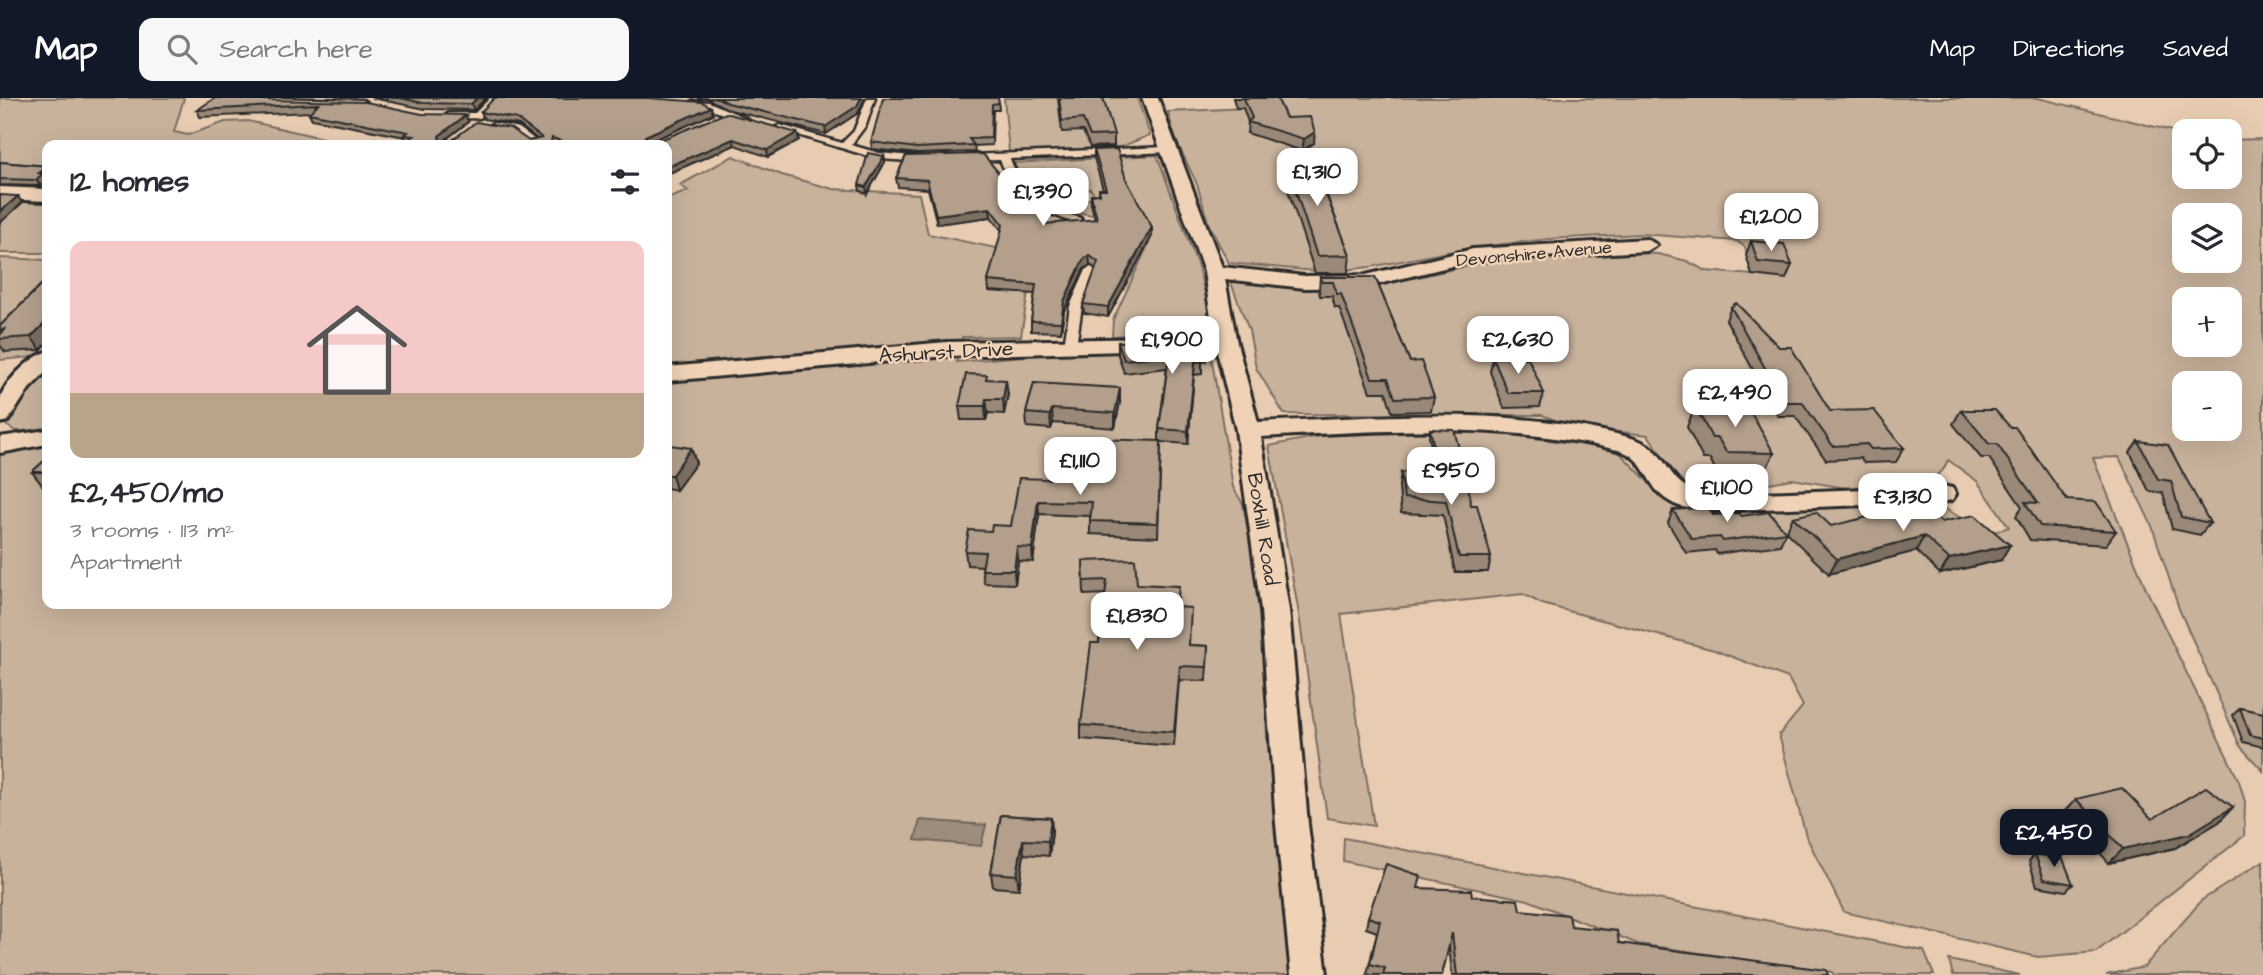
<!DOCTYPE html>
<meta charset="utf-8">
<style>
:root{--surface:#fff;--page:#f7f7f7;--text:#2b2b33;--muted:#7c7c81;--line:#e1e1e2;--accent:#111827}
body{margin:0;font-family:"Architects Daughter",sans-serif;background:var(--page);color:var(--text);height:100vh;display:flex;flex-direction:column;font-size:26px;white-space:nowrap}
*{box-sizing:border-box;margin:0}
p{font-size:23px;color:var(--muted)}
.icon{flex:none;width:38px;height:38px;fill:none;stroke:currentColor;stroke-width:2;stroke-linecap:round;stroke-linejoin:round}
.map{position:relative;flex:1;overflow:hidden}
.sheet{position:absolute;left:42px;top:42px;width:630px;height:469px;display:flex;flex-direction:column;background:var(--surface);border-radius:14px;box-shadow:0 7px 28px #0002}
.sheet>*{flex:none}
.buttons{position:absolute;left:2172px;top:21px;display:grid;gap:14px}
.buttons a{display:grid;place-items:center;width:70px;height:70px;border-radius:14px;background:var(--surface);box-shadow:0 7px 28px #0002;font-size:35px}
.price{position:absolute;translate:-50% -60px;padding:0 16px;border-radius:14px;background:#fff;color:#222;font-size:23px;line-height:46px;filter:drop-shadow(0 2px 4px #0008)}
.price::after{content:'';position:absolute;left:50%;top:42px;width:21px;height:16px;margin-left:-10px;background:inherit;clip-path:polygon(0 0,100% 0,50% 100%)}
.price.selected{background:var(--accent);color:#fff}
ul{padding:0;list-style:none}
li{display:grid;align-content:center;gap:14px;height:371px;padding:0 28px}
li+li{border-top:2px solid var(--line)}
li span{display:grid;place-items:center;height:217px;border-radius:14px;color:#555}
li>.icon{margin-inline-start:auto}
span .icon{width:126px;height:126px;fill:#fffc;stroke-width:1}
li b{font-size:30px}
h2{display:flex;justify-content:space-between;align-items:center;height:84px;padding:0 28px;font-size:30px}
header{display:flex;align-items:center;gap:42px;box-sizing:border-box;height:98px;padding:0 35px;background:var(--accent);color:#fff}
header strong{font-size:33px}
nav{display:flex;gap:38px;margin-inline-start:auto;font-size:24px}
.search{width:490px;height:63px;background:var(--page);display:flex;align-items:center;gap:18px;box-sizing:border-box;padding:0 24px;border-radius:14px;color:var(--muted);font-size:26px}
.map>svg:first-child{display:block}
.green{fill:#c8b29c;stroke:#7a6e64;stroke-width:2;fill-rule:evenodd}
.water{fill:#9d8d7c;stroke:#6f665c;stroke-width:2}
.lines{fill:none;stroke-linecap:round;stroke-linejoin:round}
.lane-casing{stroke:#2b2b2b;stroke-width:5}
.street-casing{stroke:#2b2b2b;stroke-width:6}
.lane{fill:#f0d3b7;fill-rule:evenodd}
.street{fill:#f0d3b7;fill-rule:evenodd}
.wall{fill:#9a8978;stroke:#2b2b2b;stroke-width:2}
.shaded-wall{fill:#7d6f62;stroke:#2b2b2b;stroke-width:2}
.building{fill:#b39f8c;stroke:#2b2b2b;stroke-width:2}
.labels{text-anchor:middle;dominant-baseline:central;stroke-width:5;stroke-linejoin:round;paint-order:stroke}
.far-street-label{font-size:18px;fill:#2b2b2b;stroke:#f0d3b7}
.street-label{font-size:21px;fill:#2b2b2b;stroke:#f0d3b7}
</style>
<header>
<strong>Map</strong>
<div class="search"><svg class="icon" aria-label="search" viewBox="0 0 24 24"><circle cx="10" cy="10" r="6"/><path d="M15 15l6 6"/></svg>Search here</div>
<nav><a>Map</a><a>Directions</a><a>Saved</a></nav>
</header>
<div class="map">
<svg width="2263" height="877" viewBox="0 0 2263 877">
<rect width="100%" height="100%" fill="#e8ccb1"/>
<filter id="ink" filterUnits="userSpaceOnUse"><feTurbulence type="fractalNoise" baseFrequency=".0143" numOctaves="2"/><feDisplacementMap in="SourceGraphic" scale="14" xChannelSelector="R" yChannelSelector="G"/><feConvolveMatrix kernelMatrix="1 2 1 2 8 2 1 2 1" color-interpolation-filters="sRGB"/></filter>
<g filter="url(#ink)">
<!-- green -->
<path class="green" d="M0 0H184L174 34 188 37 225 24 248 23 353 47 375 40 396 46 395 47H47V92L0 91Z
M1004 0H1137L1150 37 1121 49 1009 54Z
M1261 0H2038L2184 36V79H2230V42L2263 41V673L2240 648 2179 511 2152 428 2119 359 2093 360 2147 493 2239 683 2245 704 2244 738 2096 854 2038 859 1844 814 1806 738 1779 637 1803 608 1788 580 1714 552 1542 506 1523 496 1341 516 1374 728 1327 720 1299 516 1269 348 1329 336 1459 330 1616 351 1667 403 1710 413 1894 406 1942 409 1988 436 2009 429 1977 383 1948 362 1943 372 1926 386 1846 390 1792 381 1745 389H1684L1648 337 1573 329 1542 317 1284 316 1256 270 1249 232 1230 182 1377 188 1481 165 1616 154 1658 156 1687 163 1706 173 1752 177 1745 149 1737 143 1640 136 1549 141 1469 150 1370 169 1325 174 1229 165 1209 127 1197 86 1175 40 1168 14 1264 9ZM2184 117H2230V163H2184ZM2184 201H2230V247H2184ZM2184 285H2230V331H2184Z
M1157 57 1197 166 1212 221 1203 234 1112 238 1113 222 1149 145 1107 136 1104 119 1048 109 1037 100 1091 101 1095 97 1090 91 1019 83 1014 65Z
M733 58 782 77 833 91 919 96 928 136 1034 158 1021 238 962 239 957 264 1068 254 1210 251 1233 389 1243 406 1263 517 1267 641 1293 877H0V352L47 344V506H667V282L689 281 695 267 667 271V101L688 93 680 87Z
M0 103 47 104V155H0Z
M0 160 47 162V254L43 258 0 262Z
M47 270V332L15 333 6 327 17 307Z
M1344 740 1924 853 1934 877H1834L1832 874 1638 846 1528 802 1343 763Z
M2263 763V877H2106L2144 869 2202 802Z
M1949 862 2020 877H1953Z"/>
<!-- water -->
<path class="water" d="M920 722 986 727 981 748 915 742Z"/>
<g class="lines">
<!-- lane casing -->
<g class="lane-casing">
<path id="lane" d="M264 0 363 2 367 5 363 8 266 6 262 3Z
M490 0H499L480 20 449 21 445 18 449 15H475Z
M867 0H875L866 27 851 47 879 55 924 59 929 62 927 64 878 61 775 30 780 27 842 45 854 33Z
M693 3 709 4 748 21 743 24 705 9 690 8V4Z
M494 25 519 30 542 47H531L513 34 491 30V26Z
M1166 49 1171 52 1169 54 1010 61C1022 93 1048 111 1081 120V124L1077 125C1042 116 1014 96 1000 62L968 63 963 60 968 57Z
M1091 169 1096 172 1082 208 1076 248 1070 252 1066 250 1064 248 1070 208 1086 172Z"/>
</g>
<!-- street casing -->
<g class="street-casing">
<path id="street" d="M1142 0H1158L1222 169 1305 178 1366 177 1473 151 1647 141 1657 147 1647 153 1473 163 1366 189 1305 190 1225 181 1237 245 1258 324C1380 319 1508 307 1628 339 1676 351 1659 389 1710 397L1943 388 1952 390 1956 396 1952 402 1943 404 1710 413C1697 411 1681 411 1669 403 1646 390 1646 358 1618 352 1501 323 1379 333 1261 339L1289 512 1308 726 1327 877H1291L1276 726 1261 512 1236 332 1215 245 1204 174Z
M0 89 47 91V103L0 101Z
M1154 240 1162 242 1165 247 1162 252 947 258 667 283V269L947 244Z
M47 254V273L29 291 8 323 0 325C0 318 0 309 0 302 3 285 31 258 47 254Z
M47 332V346L0 355V339Z"/>
</g>
<!-- lane -->
<use href="#lane" class="lane"/>
<!-- street -->
<use href="#street" class="street"/>
</g>
<!-- wall -->
<path class="wall" d="M372 0H486L474 12 425 11Z
M697 0H865L858 15 826 36 730 12 706 0Z
M998 0 999 12H993L992 47 974 48 975 54 918 56 872 51 871 44Z
M1058 0H1103L1114 37V48L1090 49 1083 33 1062 34Z
M1233 0H1277L1286 20 1314 45 1302 53 1247 35 1248 24 1243 10H1236Z
M261 1 263 2 422 16 468 24 444 43H529L537 41 519 27 484 21 481 14 713 16 651 43 797 35 799 42 768 59 735 47 667 76V47H399L407 43 405 39 312 21 309 15 310 14 200 19 197 12Z
M1094 52 1126 81 1152 138 1108 219 1084 215 1083 206 1096 171 1090 167 1084 171 1064 213 1061 234 1031 233V223L1035 196 989 193 988 183 1002 133 991 119 937 126 928 91 898 89 896 80 906 58 1023 104 1046 126 1095 122 1091 106V97L1099 96V91H1103L1094 60Z
M884 58 885 64 867 96 860 93 859 87Z
M0 64 47 68V78L46 79 47 81 40 88 0 87Z
M1286 64 1328 83 1327 98 1350 157 1348 175H1315L1284 80Z
M1751 143 1792 167 1786 181 1752 177 1746 157Z
M1320 179H1375L1410 264 1434 299 1431 313 1392 314 1386 294H1370L1339 210H1335L1332 198H1320L1319 192Z
M47 181V245L41 252 5 254 0 247V228Z
M1731 209 1830 313 1904 350 1896 364 1864 365 1860 360 1826 362 1795 318H1778L1726 222Z
M1118 244 1207 250 1206 263 1202 264V276L1194 277 1188 346 1161 344 1158 439 1090 436V418L1039 416 1033 464 1018 463 1015 486 984 485 982 472 983 468 967 467 965 453 991 433 1011 428 1049 381 1159 343V331L1167 270 1124 275 1118 257Z
M1493 260 1544 295 1540 309 1504 310 1490 274Z
M987 282 1008 296 1004 316 988 315 986 322H961L959 308Z
M1034 285 1120 304 1115 330 1053 325 1051 331 1027 329 1026 315Z
M1695 308 1774 355 1764 376 1717 375 1710 361H1703L1687 329Z
M1961 312 2067 402 2116 433 2106 447 2030 442 2016 418 2022 409 1989 360H1981L1953 326Z
M1430 331 1460 354 1458 362 1434 361 1429 339Z
M2138 343 2210 425 2200 437 2172 431 2163 395 2149 393 2130 354Z
M691 350 696 365 676 392 667 390V351Z
M47 360V393L32 374Z
M1427 366 1451 386 1471 407 1491 459 1488 474H1455L1443 417 1401 415 1399 388 1401 374 1425 375Z
M1673 412 1713 417 1741 418 1786 434 1793 419 1831 428 1941 424 2001 462 1940 476 1916 453 1829 476 1786 434 1780 447 1717 456 1715 452 1686 455 1668 425Z
M1083 463 1137 486 1178 509 1189 547 1208 548 1206 583 1179 582 1174 648 1081 641V627L1099 545 1105 496 1084 497Z
M2240 610 2263 615V649L2243 644 2233 617Z
M2076 701 2152 721 2233 709 2219 724 2175 750 2109 765 2063 715Z
M1001 717 1051 720 1052 734 1049 758 1024 756 1019 791 993 789 991 775Z
M2035 756 2073 786 2066 793 2037 788 2029 763Z
M1418 790 1472 798 1571 828 1619 845 1828 877H1452L1449 848 1442 877H1371L1367 876 1377 834 1366 830 1368 819Z"/>
<!-- shaded-wall -->
<path class="shaded-wall" d="M477 0H486L474 12 471 6Z
M861 0H865L858 15 826 36 825 29Z
M711 9 713 16 647 45 645 38Z
M466 17 468 24 441 45 439 38Z
M1315 34 1314 45 1302 53 1304 41Z
M797 35 799 42 768 59 767 52Z
M733 41 735 47 667 76V69Z
M884 58 885 64 867 96 866 89Z
M47 69V78L46 79 47 81 40 88 36 82 39 75Z
M18 98 22 105 0 125V114Z
M990 110 991 119 937 126 936 117Z
M1152 129V138L1108 219V209Z
M1089 157 1090 167 1084 171 1064 213 1061 234V224L1064 203 1083 162Z
M47 223V245L41 252 31 239Z
M1207 250 1206 263 1202 264 1199 252Z
M1195 264 1194 277 1188 346V333Z
M1006 282 1008 296 1004 316 1003 301Z
M1120 290V304L1115 330V315Z
M986 301 988 315 986 322 985 308Z
M1052 311 1053 325 1051 331 1050 317Z
M691 350 696 365 676 392 672 377Z
M1038 403 1039 416 1033 464 1032 450Z
M1924 438 1916 453 1829 476 1837 461Z
M2010 447 2001 462 1940 476 1949 461Z
M1017 449 1018 463 1015 486 1014 472Z
M2233 709 2219 724 2175 750 2109 765 2123 751Z
M1051 720 1052 734 1049 758 1048 743Z
M1023 742 1024 756 1019 791 1017 777Z"/>
<!-- building -->
<path class="building" d="M215 0H260L263 2 366 4 422 16 466 17 439 38 440 43 452 42 476 24 510 30 529 43 542 40 517 21 481 14 494 0H648L702 4 711 9 645 38 646 43H658L726 15 797 35 767 52 733 41 667 69V47H575L552 40 550 47H399L414 38 404 37 408 34 309 15 318 6 197 12Z
M400 0H477L471 6 423 5Z
M718 0H861L857 8 825 29 728 5Z
M883 0H998L999 5 992 6 991 40 969 41 974 47 917 50 871 44Z
M1059 0H1103L1114 37 1090 38 1083 21 1062 23Z
M1244 0H1277L1286 20 1310 19 1315 34 1304 41 1248 24 1252 20Z
M1117 51 1126 81 1152 129 1108 209 1083 206 1098 164 1089 157 1083 162 1064 203 1061 224 1031 223 1036 187 988 183 1003 127 990 110 936 117 927 82 896 80 906 58 983 56 1023 104 1027 103 1046 126 1097 121 1091 97 1100 96 1099 91H1106L1094 52Z
M868 55 884 58 866 89 859 87Z
M1319 62 1328 83 1321 84 1350 157 1317 158 1286 64Z
M0 64 47 68V69L39 75H43L36 82 0 81Z
M0 97 18 98 0 114Z
M1751 143 1784 146 1792 167 1758 164Z
M1320 179H1375L1410 264 1421 263 1434 299 1395 300 1388 280H1372L1341 196H1337L1333 184H1322Z
M47 181V223L31 239 0 241V237L5 231 0 232V228Z
M1736 205 1779 249H1791L1830 313 1874 312 1904 350 1871 351 1867 346 1833 348 1802 304H1784L1731 209Z
M1204 242 1207 250 1199 252 1202 263 1195 264 1188 333 1159 331 1169 257 1124 262 1118 244Z
M1493 260H1528L1544 295H1508Z
M966 276 987 277 986 281 1006 282 1003 301H986L985 308H959Z
M1034 285 1120 290 1115 315 1052 311 1050 317 1026 315Z
M1695 308H1747L1774 355 1726 354 1718 340H1712Z
M1961 312H1995L2010 329H2015L2067 402 2096 404 2116 433 2040 428 2025 404 2038 405 1997 346H1989Z
M1430 331 1454 332 1460 354H1435Z
M1097 341 1161 343 1158 425 1090 423 1092 404 1038 403 1032 450 1017 449 1014 472H982L985 454 965 453 969 432 991 433 992 427 1011 428 1019 380 1049 381 1053 363 1095 365Z
M2138 343 2168 347 2210 425 2181 419 2171 383 2158 381Z
M670 347 691 350 672 377H667V351Z
M47 360V374H32Z
M1427 366 1448 367 1451 386 1468 387 1471 407H1477L1491 459H1459L1446 403 1404 400 1401 374 1428 375Z
M1921 406 1941 424 1975 417 2010 447 1949 461 1924 438 1837 461 1793 419 1816 414 1831 428Z
M1708 409 1713 417 1738 415 1741 418 1769 414 1786 434 1723 443 1720 439 1692 441 1673 412Z
M1135 461 1137 486 1179 488 1177 509 1191 510 1189 547 1208 548 1207 569 1180 568 1174 634 1081 627 1091 545H1099L1107 482 1084 483 1083 463Z
M2240 610 2263 615V640L2250 637Z
M2206 689 2233 709 2189 736 2123 751 2076 701 2122 690 2152 721Z
M1001 717 1051 720 1048 743 1023 742 1017 777 991 775Z
M2035 756 2063 761 2073 786 2044 781Z
M1386 766 1421 778 1418 790 1471 792 1472 798 1518 802 1520 812 1569 817 1571 828 1617 833 1619 845 1826 872 1828 877H1457L1452 835 1442 877H1383L1385 870 1370 866 1380 823 1368 819Z"/>
</g>
<g class="labels">
<!-- far-street labels -->
<g class="far-street-label">
<text transform="translate(1534 156) rotate(-5)">Devonshire Avenue</text>
</g>
<!-- street labels -->
<g class="street-label">
<text transform="translate(946 254) rotate(-3)">Ashurst Drive</text>
<text transform="translate(1263 431) rotate(81)">Boxhill Road</text>
</g>
</g>
</svg>
<div class="buttons">
<a><svg class="icon" aria-label="locate" viewBox="0 0 24 24"><circle cx="12" cy="12" r="6"/><path d="M12 2v4M12 18v4M2 12h4M18 12h4"/></svg></a>
<a><svg class="icon" aria-label="layers" viewBox="0 0 24 24"><path d="M12 4l9 5-9 5-9-5zM3 14l9 5 9-5"/></svg></a>
<a>+</a>
<a>−</a>
</div>
<b class="price" style="left:1317px;top:110px">£1,310</b>
<b class="price" style="left:1043px;top:130px">£1,390</b>
<b class="price" style="left:1771px;top:155px">£1,200</b>
<b class="price" style="left:1172px;top:278px">£1,900</b>
<b class="price" style="left:1518px;top:278px">£2,630</b>
<b class="price" style="left:1735px;top:331px">£2,490</b>
<b class="price" style="left:1080px;top:399px">£1,110</b>
<b class="price" style="left:1451px;top:409px">£950</b>
<b class="price" style="left:1727px;top:426px">£1,100</b>
<b class="price" style="left:1903px;top:435px">£3,130</b>
<b class="price" style="left:1137px;top:554px">£1,830</b>
<b class="price selected" style="left:2054px;top:771px">£2,450</b>
<section class="sheet">
<h2>12 homes<svg class="icon" aria-label="filters" viewBox="0 0 24 24"><path d="M4 7h16M4 17h16"/><circle cx="9" cy="7" r="2"/><circle cx="15" cy="17" r="2"/></svg></h2>
<ul>
<li><span style="background:linear-gradient(#f6c9c9 70%,#b9a48a 0)"><svg class="icon" aria-label="home" viewBox="0 0 24 24"><path d="M3 11l9-7 9 7M6 9v11h12V9"/></svg></span><div><b>£2,450/mo</b><p>3 rooms · 113 m²</p><p>Apartment</p></div></li>
</ul>
</section>
</div>
